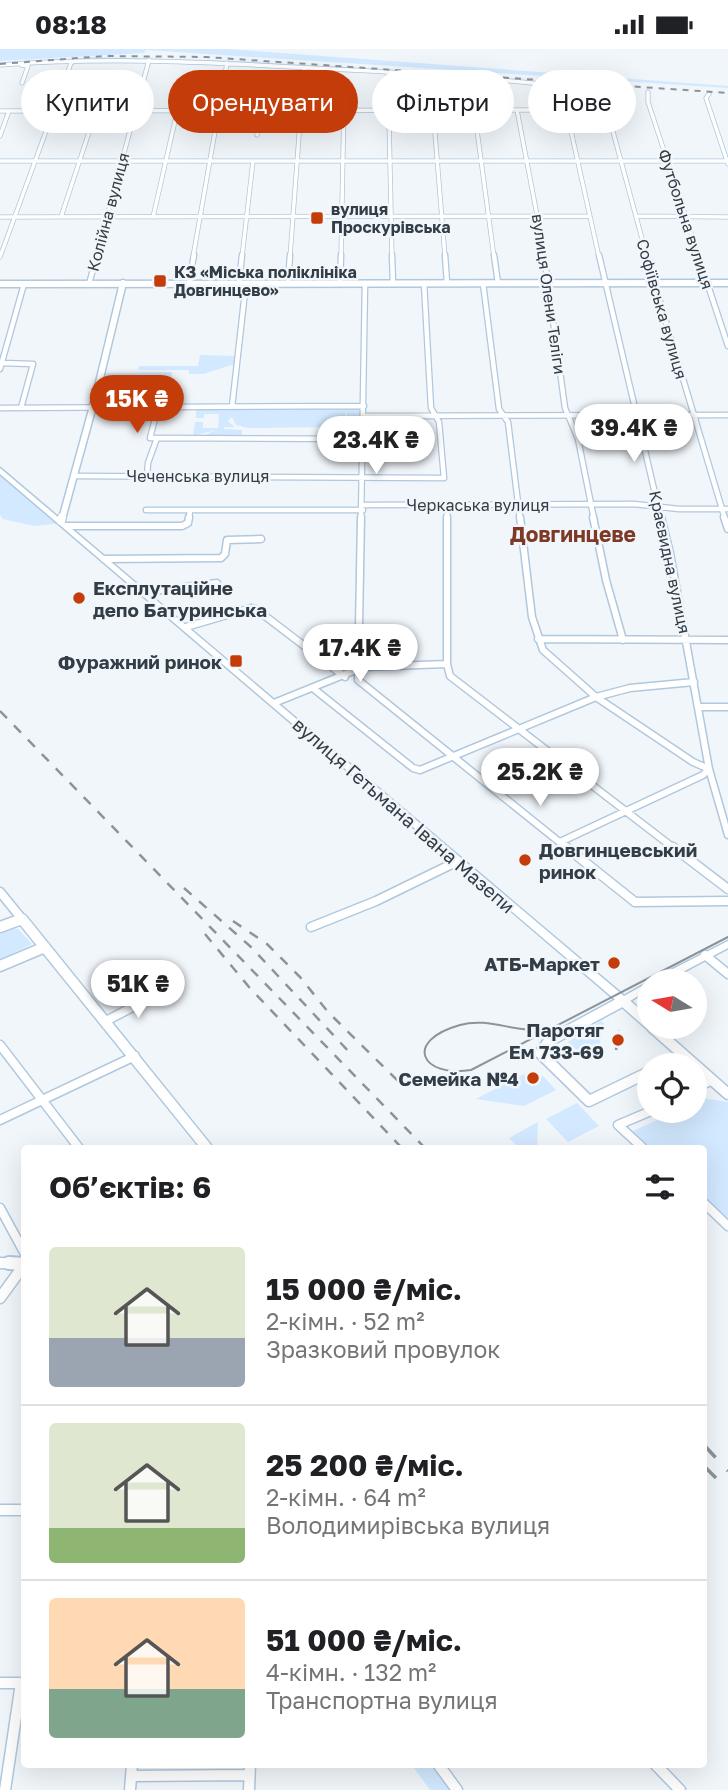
<!DOCTYPE html>
<html lang="uk">
<meta charset="utf-8">
<style>
:root{--surface:#fff;--page:#f2f2f2;--text:#202124;--muted:#757577;--line:#e0e0e0;--accent:#c43c09}
body{margin:0;font-family:"Golos Text",sans-serif;background:var(--page);color:var(--text);height:100vh;display:flex;flex-direction:column;font-size:26px;white-space:nowrap}
*{box-sizing:border-box;margin:0}
p{font-size:23px;color:var(--muted)}
.icon{flex:none;width:38px;height:38px;fill:none;stroke:currentColor;stroke-width:2;stroke-linecap:round;stroke-linejoin:round}
.map{position:relative;flex:1;overflow:hidden}
.panel{position:absolute;left:21px;top:1096px;width:686px;height:623px;display:flex;flex-direction:column;background:var(--surface);border-radius:7px;box-shadow:0 7px 28px #0002}
.panel>*{flex:none}
.guide{position:absolute;left:21px;top:21px;width:686px;height:63px;display:flex;gap:14px}
.needle{width:46px;rotate:281deg}
.fabs{position:absolute;left:637px;top:920px;display:grid;gap:14px}
.fabs a{display:grid;place-items:center;width:70px;height:70px;border-radius:50%;background:var(--surface);box-shadow:0 7px 28px #0002;font-size:35px}
.price{position:absolute;translate:-50% -60px;padding:0 16px;border-radius:24px;background:#fff;color:#222;font-size:23px;line-height:46px;filter:drop-shadow(0 2px 4px #0008)}
.price::after{content:'';position:absolute;left:50%;top:42px;width:21px;height:16px;margin-left:-10px;background:inherit;clip-path:polygon(0 0,100% 0,50% 100%)}
.price.active{background:var(--accent);color:#fff}
ul{padding:0;list-style:none}
li{display:flex;align-items:center;gap:21px;height:175px;padding:0 28px}
li+li{border-top:2px solid var(--line)}
li span{display:grid;place-items:center;flex:none;width:196px;height:140px;border-radius:7px;color:#555}
li>.icon{margin-inline-start:auto}
span .icon{width:84px;height:84px;fill:#fffc;stroke-width:1}
li b{font-size:30px}
h2{display:flex;justify-content:space-between;align-items:center;height:84px;padding:0 28px;font-size:30px}
.pill{padding:0 24px;border-radius:32px;background:var(--surface);box-shadow:0 7px 28px #0002;font-size:24px;line-height:63px}
.pill.active{background:var(--accent);color:#fff}
.status{display:flex;justify-content:space-between;align-items:center;height:49px;padding:0 35px;background:var(--surface);direction:ltr}
.status svg{height:19px;fill:currentColor}
.map>svg:first-child{display:block}
.green{fill:#d2e9ff}
.lines{fill:none;stroke-linecap:round;stroke-linejoin:round}
.minor-far4-casing{stroke:#afc8df;stroke-width:5}
.minor-far3-casing{stroke:#afc8df;stroke-width:7}
.minor-far2-casing{stroke:#afc8df;stroke-width:9}
.minor-far1-casing{stroke:#afc8df;stroke-width:11}
.minor-casing{stroke:#afc8df;stroke-width:13}
.tertiary-far3-casing{stroke:#afc8df;stroke-width:9}
.tertiary-far2-casing{stroke:#afc8df;stroke-width:10}
.tertiary-far1-casing{stroke:#afc8df;stroke-width:13}
.tertiary-casing{stroke:#afc8df;stroke-width:16}
.secondary-casing{stroke:#afc8df;stroke-width:3}
.minor-far4{stroke:#fff;stroke-width:3.5}
.minor-far3{stroke:#fff;stroke-width:4.5}
.minor-far2{stroke:#fff;stroke-width:6}
.minor-far1{stroke:#fff;stroke-width:8}
.minor{stroke:#fff;stroke-width:10}
.tertiary-far3{stroke:#fff;stroke-width:6}
.tertiary-far2{stroke:#fff;stroke-width:8}
.tertiary-far1{stroke:#fff;stroke-width:10}
.tertiary{stroke:#fff;stroke-width:12}
.secondary{fill:#fff;fill-rule:evenodd}
.tram{stroke:#8c949b;stroke-width:2}
.rail-far2{stroke:#8c949b;stroke-width:2;stroke-dasharray:6 6;stroke-linecap:butt}
.rail-far1{stroke:#8c949b;stroke-width:2.5;stroke-dasharray:10 10;stroke-linecap:butt}
.rail{stroke:#8c949b;stroke-width:3.5;stroke-dasharray:17 17;stroke-linecap:butt}
.poi-dot{fill:#c43c09;stroke:#f1f6fb;stroke-width:2.5}
.labels{text-anchor:middle;dominant-baseline:central;stroke-width:5;stroke-linejoin:round;paint-order:stroke}
.far-poi-label{font-size:16px;font-weight:bold;fill:#333d46;stroke:#f1f6fb;text-anchor:start}
.far-street-label{font-size:16px;fill:#333d46;stroke:#f1f6fb}
.poi-label{font-size:19px;font-weight:bold;fill:#333d46;stroke:#f1f6fb;text-anchor:end}
.street-label{font-size:19px;fill:#333d46;stroke:#f1f6fb}
.far-district-label{font-size:21px;font-weight:bold;fill:#7d3925;stroke:#f1f6fb}
</style>
<div class="status"><b>08:18</b><svg viewBox="0 0 49 12"><path d="M0 12V9h3v3zM5 12V6h3v6zM10 12V3h3v9zM15 12V0h3v12zM26 1h20v11H26zM47 4h2v5h-2z"/></svg></div>
<div class="map">
<svg width="728" height="1741" viewBox="0 0 728 1741">
<rect width="100%" height="100%" fill="#f1f6fb"/>
<!-- green -->
<path class="green" d="M0 0H228L728 37V39L146 1 144 4 0 12Z
M93 8 245 12 562 34 561 37 475 28 182 11 87 10 28 17 0 15Z
M200 306 236 307 235 315 203 325H189V321H138L139 317H198Z
M172 323 170 336H145L146 330H133L129 349H107L108 342H102L106 324Z
M334 359 335 363 336 359H359V368H347L346 362 345 368H338L335 374 329 378 248 379 236 376 232 368 228 372 235 378H224V380L242 381V386L202 388 215 381 193 387 195 373H203V379H218L219 365H204V369H196V361H160Z
M0 420 64 474 34 477 3 470 0 466Z
M9 879 18 880 32 895 0 911V881Z
M601 972 604 974 598 1004 579 1003 568 993Z
M524 1025 532 1033 543 1027 556 1041 524 1057 476 1050Z
M702 1049 728 1053V1169L704 1147V1099H651L633 1082 677 1062H695V1053Z
M577 1054 599 1077 568 1093 546 1070Z
M538 1073 537 1099H519L509 1089Z
M411 1715H431L450 1741H430Z"/>
<g class="lines">
<!-- minor-far4 casing -->
<g class="minor-far4-casing">
<path id="minor-far4" d="M0 16C105 8 208 13 312 19 396 23 478 28 561 37L599 208
M21 16 28 17 22 34
M388 24 392 208
M470 29 494 208
M648 43V53L699 208
M709 45 706 49 728 115
M432 47 445 208
M517 61 545 208
M0 62 566 61
M612 79 647 208
M257 86 259 62
M0 87 9 62
M0 112H728
M637 167 728 168
M0 168 589 167
M61 168 96 62
M153 168 180 50
M0 208 71 14 75 12
M96 208 149 11
M193 208 227 14
M242 208 253 112
M290 208 304 19
M341 208 344 53"/>
</g>
<!-- minor-far3 casing -->
<g class="minor-far3-casing">
<path id="minor-far3" d="M392 206 393 234
M445 206 447 234
M494 206 498 234
M544 206 565 359 578 390 594 470
M599 206 661 470
M646 206 725 470
M698 206 728 297
M189 234 194 206
M239 234 242 206
M288 234 290 206
M340 234 341 206
M483 234 499 360 508 373 520 470
M89 235 97 206
M2 314 33 315 21 359
M0 320 24 235
M232 358 246 234
M0 359 364 357
M364 367 728 366
M157 389H150L158 358
M75 427 444 429 439 373 431 359 424 234
M147 427 148 414 157 389 363 390
M363 456 634 455 679 460H728
M447 456V470
M146 461H363
M189 470 190 461
M361 470 365 234"/>
</g>
<!-- minor-far2 casing -->
<g class="minor-far2-casing">
<path id="minor-far2" d="M361 468 358 631 568 800
M447 468V615L450 627 675 800
M520 468 532 568 543 601 596 648 693 713 709 720 703 726 560 793
M593 468 606 531 623 591
M661 468 670 504 709 720 728 786
M724 468 728 480
M66 477H182L188 474 189 468
M104 510 221 509 225 505 227 491 261 490
M145 543 217 534
M186 578 251 559 256 560 345 628
M538 590 728 591
M314 640 413 719 420 721 596 648 630 639 694 633
M274 654 363 618 447 615
M698 658H728"/>
</g>
<!-- minor-far1 casing -->
<g class="minor-far1-casing">
<path id="minor-far1" d="M566 798 635 853 728 852
M673 798 728 840
M0 843 22 870
M311 878 376 852 458 812
M705 906 728 925
M106 972 157 945
M0 996 79 1099
M695 1040 712 1031
M0 1071 135 1007
M643 1099 618 1076 651 1062
M704 1154 728 1177
M0 1159 24 1203"/>
</g>
<!-- minor casing -->
<g class="minor-casing">
<path id="minor" d="M0 1249 24 1216
M0 1461H24
M0 1634H24
M438 1715 457 1741
M655 1715 680 1741
M131 1727 249 1726
M5 1741 21 1634
M130 1741 132 1715
M249 1741 250 1715"/>
</g>
<!-- tertiary-far3 casing -->
<g class="tertiary-far3-casing">
<path id="tertiary-far3" d="M0 235 728 234
M62 470 95 350 123 234"/>
</g>
<!-- tertiary-far2 casing -->
<g class="tertiary-far2-casing">
<path id="tertiary-far2" d="M61 472 62 468"/>
</g>
<!-- tertiary-far1 casing -->
<g class="tertiary-far1-casing">
<path id="tertiary-far1" d="M0 878 22 870 207 1099
M0 917 45 898
M649 975 623 952 549 992 540 1004 589 1052 649 1023
M652 978 728 1045
M663 1017 684 1006
M0 1214 24 1215"/>
</g>
<!-- tertiary casing -->
<g class="tertiary-casing">
<path id="tertiary" d="M9 1214 24 1215"/>
</g>
<!-- secondary casing -->
<g class="secondary-casing">
<path id="secondary" d="M0 419 624 947 649 933V940L627 954H619L0 425Z
M728 892V899L664 933H650L651 931Z"/>
</g>
<!-- minor-far4 -->
<use href="#minor-far4" class="minor-far4"/>
<!-- minor-far3 -->
<use href="#minor-far3" class="minor-far3"/>
<!-- minor-far2 -->
<use href="#minor-far2" class="minor-far2"/>
<!-- minor-far1 -->
<use href="#minor-far1" class="minor-far1"/>
<!-- minor -->
<use href="#minor" class="minor"/>
<!-- tertiary-far3 -->
<use href="#tertiary-far3" class="tertiary-far3"/>
<!-- tertiary-far2 -->
<use href="#tertiary-far2" class="tertiary-far2"/>
<!-- tertiary-far1 -->
<use href="#tertiary-far1" class="tertiary-far1"/>
<!-- tertiary -->
<use href="#tertiary" class="tertiary"/>
<!-- secondary -->
<use href="#secondary" class="secondary"/>
<!-- tram -->
<path class="tram" d="M541 981C513 983 488 968 460 976 403 992 421 1029 471 1021L728 888"/>
<!-- rail-far2 -->
<path class="rail-far2" d="M0 15 105 7 206 8 728 44"/>
<!-- rail-far1 -->
<path class="rail-far1" d="M0 662 425 1099
M184 839 251 898 352 1006
M233 872 267 895 300 928 328 963 398 1032
M205 885 249 938 402 1099
M616 1001 619 981"/>
<!-- rail -->
<path class="rail" d="M704 1396 728 1422
M704 1417 728 1441"/>
</g>
<!-- markers -->
<g class="poi-dot">
<rect x="310" y="162" width="14" height="14" rx="3.5"/>
<rect x="153" y="225" width="14" height="14" rx="3.5"/>
<circle cx="79" cy="549" r="7"/>
<rect x="229" y="605" width="14" height="14" rx="3.5"/>
<circle cx="525" cy="811" r="7"/>
<circle cx="614" cy="914" r="7"/>
<circle cx="618" cy="991" r="7"/>
<circle cx="533" cy="1029" r="7"/>
</g>
<g class="labels">
<!-- far-poi labels -->
<g class="far-poi-label">
<text x="331" y="160">вулиця<tspan x="331" dy="18">Проскурівська</tspan></text>
<text x="174" y="223">КЗ «Міська поліклініка<tspan x="174" dy="18">Довгинцево»</tspan></text>
</g>
<!-- far-street labels -->
<g class="far-street-label">
<text transform="translate(108 163) rotate(-75)">Колійна вулиця</text>
<text transform="translate(686 170) rotate(72)">Футбольна вулиця</text>
<text transform="translate(549 245) rotate(82)">вулиця Олени Теліги</text>
<text transform="translate(662 260) rotate(74)">Софіївська вулиця</text>
<text x="198" y="427">Чеченська вулиця</text>
<text x="478" y="456">Черкаська вулиця</text>
<text transform="translate(670 513) rotate(78)">Краєвидна вулиця</text>
</g>
<!-- poi labels -->
<g class="poi-label">
<text x="93" y="538" text-anchor="start">Експлутаційне<tspan x="93" dy="22">депо Батуринська</tspan></text>
<text x="222" y="612">Фуражний ринок</text>
<text x="539" y="800" text-anchor="start">Довгинцевський<tspan x="539" dy="22">ринок</tspan></text>
<text x="600" y="914">АТБ-Маркет</text>
<text x="604" y="980">Паротяг<tspan x="604" dy="22">Ем 733-69</tspan></text>
<text x="519" y="1029">Семейка №4</text>
</g>
<!-- street labels -->
<g class="street-label">
<text transform="translate(404 766) rotate(41)">вулиця Гетьмана Івана Мазепи</text>
</g>
<!-- far-district labels -->
<g class="far-district-label">
<text x="573" y="485">Довгинцеве</text>
</g>
</g>
</svg>
<div class="fabs">
<a><svg class="needle" viewBox="-14 -14 28 28"><path d="M0-13l5 13h-10z" fill="#e53935"/><path d="M0 13l5-13h-10z" fill="#757577"/></svg></a>
<a><svg class="icon" aria-label="locate" viewBox="0 0 24 24"><circle cx="12" cy="12" r="6"/><path d="M12 2v4M12 18v4M2 12h4M18 12h4"/></svg></a>
</div>
<b class="price active" style="left:137px;top:386px">15K ₴</b>
<b class="price" style="left:634px;top:415px">39.4K ₴</b>
<b class="price" style="left:376px;top:427px">23.4K ₴</b>
<b class="price" style="left:360px;top:635px">17.4K ₴</b>
<b class="price" style="left:540px;top:759px">25.2K ₴</b>
<b class="price" style="left:138px;top:971px">51K ₴</b>
<div class="guide">
<a class="pill">Купити</a>
<a class="pill active">Орендувати</a>
<a class="pill">Фільтри</a>
<a class="pill">Нове</a>
</div>
<section class="panel">
<h2>Об’єктів: 6<svg class="icon" aria-label="filters" viewBox="0 0 24 24"><path d="M4 7h16M4 17h16"/><circle cx="9" cy="7" r="2"/><circle cx="15" cy="17" r="2"/></svg></h2>
<ul>
<li><span style="background:linear-gradient(#dfe7d0 65%,#9aa5b1 0)"><svg class="icon" aria-label="home" viewBox="0 0 24 24"><path d="M3 11l9-7 9 7M6 9v11h12V9"/></svg></span><div><b>15 000 ₴/міс.</b><p>2-кімн. · 52 m²</p><p>Зразковий провулок</p></div></li>
<li><span style="background:linear-gradient(#dfe7d0 75%,#8fb573 0)"><svg class="icon" aria-label="home" viewBox="0 0 24 24"><path d="M3 11l9-7 9 7M6 9v11h12V9"/></svg></span><div><b>25 200 ₴/міс.</b><p>2-кімн. · 64 m²</p><p>Володимирівська вулиця</p></div></li>
<li><span style="background:linear-gradient(#ffd9b3 65%,#7fa58c 0)"><svg class="icon" aria-label="home" viewBox="0 0 24 24"><path d="M3 11l9-7 9 7M6 9v11h12V9"/></svg></span><div><b>51 000 ₴/міс.</b><p>4-кімн. · 132 m²</p><p>Транспортна вулиця</p></div></li>
</ul>
</section>
</div>
